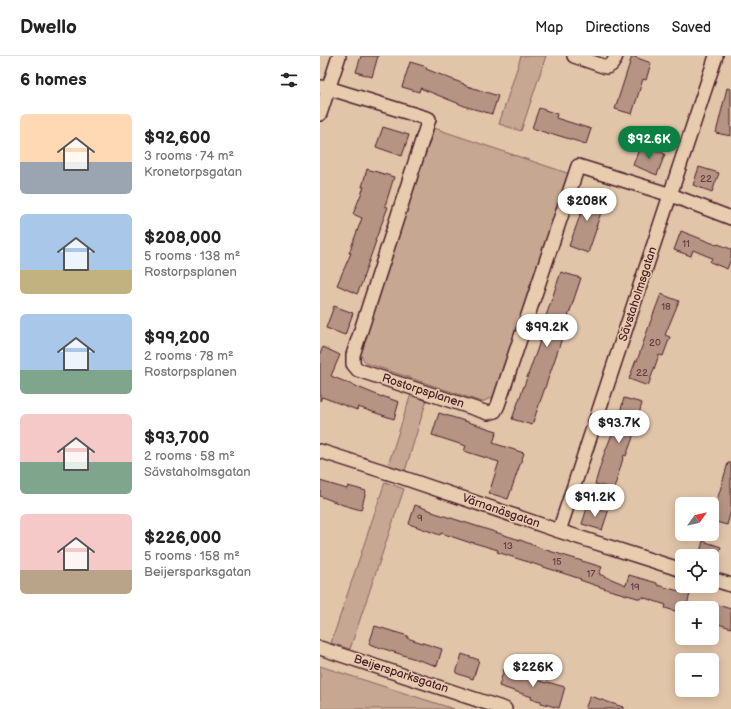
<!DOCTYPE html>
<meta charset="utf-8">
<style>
:root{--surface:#fff;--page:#f2f2f2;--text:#222;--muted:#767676;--line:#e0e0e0;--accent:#0b8043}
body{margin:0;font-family:"Balsamiq Sans",sans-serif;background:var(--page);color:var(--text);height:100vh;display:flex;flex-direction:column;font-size:15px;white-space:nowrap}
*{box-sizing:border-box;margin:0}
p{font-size:13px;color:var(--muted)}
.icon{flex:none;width:22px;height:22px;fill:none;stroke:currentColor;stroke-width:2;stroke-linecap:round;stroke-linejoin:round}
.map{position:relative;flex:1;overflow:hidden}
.details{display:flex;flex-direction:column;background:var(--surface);width:320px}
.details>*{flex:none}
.needle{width:26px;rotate:56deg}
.tools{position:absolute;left:355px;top:441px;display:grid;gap:8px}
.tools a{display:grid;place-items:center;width:44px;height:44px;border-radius:6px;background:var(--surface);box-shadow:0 2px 10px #0003;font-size:20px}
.price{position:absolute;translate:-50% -34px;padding:0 9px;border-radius:14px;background:#fff;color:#222;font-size:13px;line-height:26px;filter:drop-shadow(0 1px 2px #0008)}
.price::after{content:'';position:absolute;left:50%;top:24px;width:12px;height:9px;margin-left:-6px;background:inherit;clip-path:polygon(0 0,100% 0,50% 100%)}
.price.on{background:var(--accent);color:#fff}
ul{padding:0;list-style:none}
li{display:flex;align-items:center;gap:12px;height:100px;padding:0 20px}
li span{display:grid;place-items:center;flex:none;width:112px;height:80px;border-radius:6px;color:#555}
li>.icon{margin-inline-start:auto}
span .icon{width:48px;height:48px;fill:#fffc;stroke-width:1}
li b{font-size:17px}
h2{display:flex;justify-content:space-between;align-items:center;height:48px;padding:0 20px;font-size:17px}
header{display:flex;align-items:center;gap:24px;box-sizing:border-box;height:56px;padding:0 20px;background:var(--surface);border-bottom:1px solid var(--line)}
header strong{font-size:19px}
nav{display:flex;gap:22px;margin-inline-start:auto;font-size:14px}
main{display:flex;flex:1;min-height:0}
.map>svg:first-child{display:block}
.green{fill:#c5a792;stroke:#88635e}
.building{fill:#b59484;stroke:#4a1f2b}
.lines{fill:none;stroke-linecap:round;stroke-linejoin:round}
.minor-casing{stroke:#4a1f2b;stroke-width:16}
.minor{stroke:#e7ccae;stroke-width:13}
.labels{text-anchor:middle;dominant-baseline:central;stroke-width:3;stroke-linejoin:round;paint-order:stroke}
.number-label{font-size:10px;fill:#653c41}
.street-label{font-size:12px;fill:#4a1f2b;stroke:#e7ccae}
</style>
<header>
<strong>Dwello</strong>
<nav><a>Map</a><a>Directions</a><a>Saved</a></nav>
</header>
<main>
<section class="details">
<h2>6 homes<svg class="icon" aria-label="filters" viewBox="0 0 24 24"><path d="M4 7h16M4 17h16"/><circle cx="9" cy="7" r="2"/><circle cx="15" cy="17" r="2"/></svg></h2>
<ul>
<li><span style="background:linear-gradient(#ffd9b3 60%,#9aa5b1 0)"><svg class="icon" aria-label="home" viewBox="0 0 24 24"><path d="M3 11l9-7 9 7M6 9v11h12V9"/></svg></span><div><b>$92,600</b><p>3 rooms · 74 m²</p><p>Kronetorpsgatan</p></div></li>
<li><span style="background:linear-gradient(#a9c7e8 70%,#c2b280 0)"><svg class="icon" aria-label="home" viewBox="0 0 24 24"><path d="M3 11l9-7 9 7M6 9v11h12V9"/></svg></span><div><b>$208,000</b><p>5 rooms · 138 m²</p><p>Rostorpsplanen</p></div></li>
<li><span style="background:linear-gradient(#a9c7e8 70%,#7fa58c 0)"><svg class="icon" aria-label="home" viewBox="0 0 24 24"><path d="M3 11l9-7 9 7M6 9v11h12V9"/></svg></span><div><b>$99,200</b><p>2 rooms · 78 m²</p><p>Rostorpsplanen</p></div></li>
<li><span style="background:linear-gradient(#f6c9c9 60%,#7fa58c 0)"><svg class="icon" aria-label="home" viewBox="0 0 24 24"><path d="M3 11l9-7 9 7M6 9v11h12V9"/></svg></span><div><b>$93,700</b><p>2 rooms · 58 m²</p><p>Sävstaholmsgatan</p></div></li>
<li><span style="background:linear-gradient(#f6c9c9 70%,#b9a48a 0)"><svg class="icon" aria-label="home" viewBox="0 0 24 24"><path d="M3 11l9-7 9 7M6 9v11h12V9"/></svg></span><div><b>$226,000</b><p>5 rooms · 158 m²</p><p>Beijersparksgatan</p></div></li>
</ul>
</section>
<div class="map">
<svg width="411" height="653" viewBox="0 0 411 653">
<rect width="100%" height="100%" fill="#e1c5a9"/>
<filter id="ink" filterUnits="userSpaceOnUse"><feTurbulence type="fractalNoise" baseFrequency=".025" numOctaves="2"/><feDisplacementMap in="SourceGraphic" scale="8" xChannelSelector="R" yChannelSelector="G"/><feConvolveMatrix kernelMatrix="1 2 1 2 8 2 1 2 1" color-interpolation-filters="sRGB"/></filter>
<g filter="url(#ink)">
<!-- green -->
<path class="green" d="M201 0H226L201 75 179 68Z
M114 72 250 118 177 339 162 346 46 307 39 297Z
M91 338 107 343 85 415 68 409Z
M65 426 84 433 30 593 11 587Z
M0 610 134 653H0Z"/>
<!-- building -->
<path class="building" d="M41 0H58L52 21 36 16Z
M312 0 331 7 326 24 323 23 312 58 295 53Z
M90 6 107 11 106 13 144 28V29L178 40 172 58 147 51 100 32 99 36 82 31Z
M407 32 411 33V80L396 77Z
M219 52 237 58 236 62 271 73 266 88 230 77V78L212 72Z
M63 71 89 79 82 100 56 91Z
M321 88 345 98 337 119 313 109Z
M379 111 399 117 392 136 373 129Z
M47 113 74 121 65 150 68 151 55 185H56L43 222H44L37 238 17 229 31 197H29L42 162 33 158 44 131H42Z
M262 137 285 145 276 171H277L268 197 249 190 261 157 256 156Z
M361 175 397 189 398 188 411 193V203L407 213 390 206 392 202 373 194 371 200 354 194Z
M241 216 261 222 241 282H242L236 300 212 369 192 363 217 294 228 260H226Z
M341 238 359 245 345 279 350 281 343 300 339 299 328 330 309 323 316 304 317 305 330 267Z
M14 250 33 257 25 279 6 272Z
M3 291 20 299 11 320 62 341V340L79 346 74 363 38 351 37 354 2 341 0 345V298Z
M304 342 322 347 312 384 306 400 304 399 294 433 275 428 283 401 296 368H297Z
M119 357 177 375 173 387 204 397 188 443 169 437 179 406 144 395 146 390 112 379Z
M408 407H411V455L407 469 392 465V458L395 447 396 448Z
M0 425 27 433 28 430 46 435 41 454 23 449 0 440Z
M95 449 112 455V456L200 484 226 494 282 511 279 518 306 529 309 519 337 527V529L370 538 366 552H362V557L345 552 346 549 322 541 321 543 286 533 260 524 261 523 177 496 178 494 151 486V487L121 477 120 479 89 468Z
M268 449 288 456 282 474 262 468Z
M383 485 401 491 398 500H379Z
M394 548 411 553V572L392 566V554Z
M55 570 88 580 87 582 122 593 117 610 49 588Z
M142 598 159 604 153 623 136 617Z
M184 613 226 627 227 626 245 631 239 652 221 647V645L211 643 212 641 179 630Z
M270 640 303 651V653H265Z"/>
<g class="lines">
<!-- minor casing -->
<g class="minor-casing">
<path id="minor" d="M254 0 286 11C292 10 294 6 296 0
M0 31 8 32 109 63 33 299V308L38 314 168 357 175 355 178 349 258 110 351 139 411 162
M0 58 19 0
M0 395 75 419 239 475 362 514
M239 475 396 0
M392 523 411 529
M0 592 185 653"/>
</g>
<!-- minor -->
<use href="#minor" class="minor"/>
</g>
</g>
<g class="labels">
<!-- number labels -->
<g class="number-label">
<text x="386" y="123">22</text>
<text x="366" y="188">11</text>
<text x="346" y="251">18</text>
<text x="335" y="287">20</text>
<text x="322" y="317">22</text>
<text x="100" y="462">9</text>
<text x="188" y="490">13</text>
<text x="237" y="506">15</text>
<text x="271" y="518">17</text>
<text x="315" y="531">19</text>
</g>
<!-- street labels -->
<g class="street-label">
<text transform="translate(318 238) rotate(-72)">Sävstaholmsgatan</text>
<text transform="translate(103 335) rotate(18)">Rostorpsplanen</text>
<text transform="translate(181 455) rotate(19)">Värnanäsgatan</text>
<text transform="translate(81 618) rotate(18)">Beijersparksgatan</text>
</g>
</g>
</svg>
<div class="tools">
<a><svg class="needle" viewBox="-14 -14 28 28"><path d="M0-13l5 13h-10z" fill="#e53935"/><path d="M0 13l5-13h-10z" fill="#767676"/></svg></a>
<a><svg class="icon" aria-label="locate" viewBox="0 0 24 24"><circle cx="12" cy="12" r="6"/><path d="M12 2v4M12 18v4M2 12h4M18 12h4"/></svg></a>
<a>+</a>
<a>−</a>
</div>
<b class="price on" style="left:329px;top:104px">$92.6K</b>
<b class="price" style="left:267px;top:166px">$208K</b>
<b class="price" style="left:227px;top:292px">$99.2K</b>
<b class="price" style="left:299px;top:388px">$93.7K</b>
<b class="price" style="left:275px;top:462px">$91.2K</b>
<b class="price" style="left:213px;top:632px">$226K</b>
</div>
</main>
